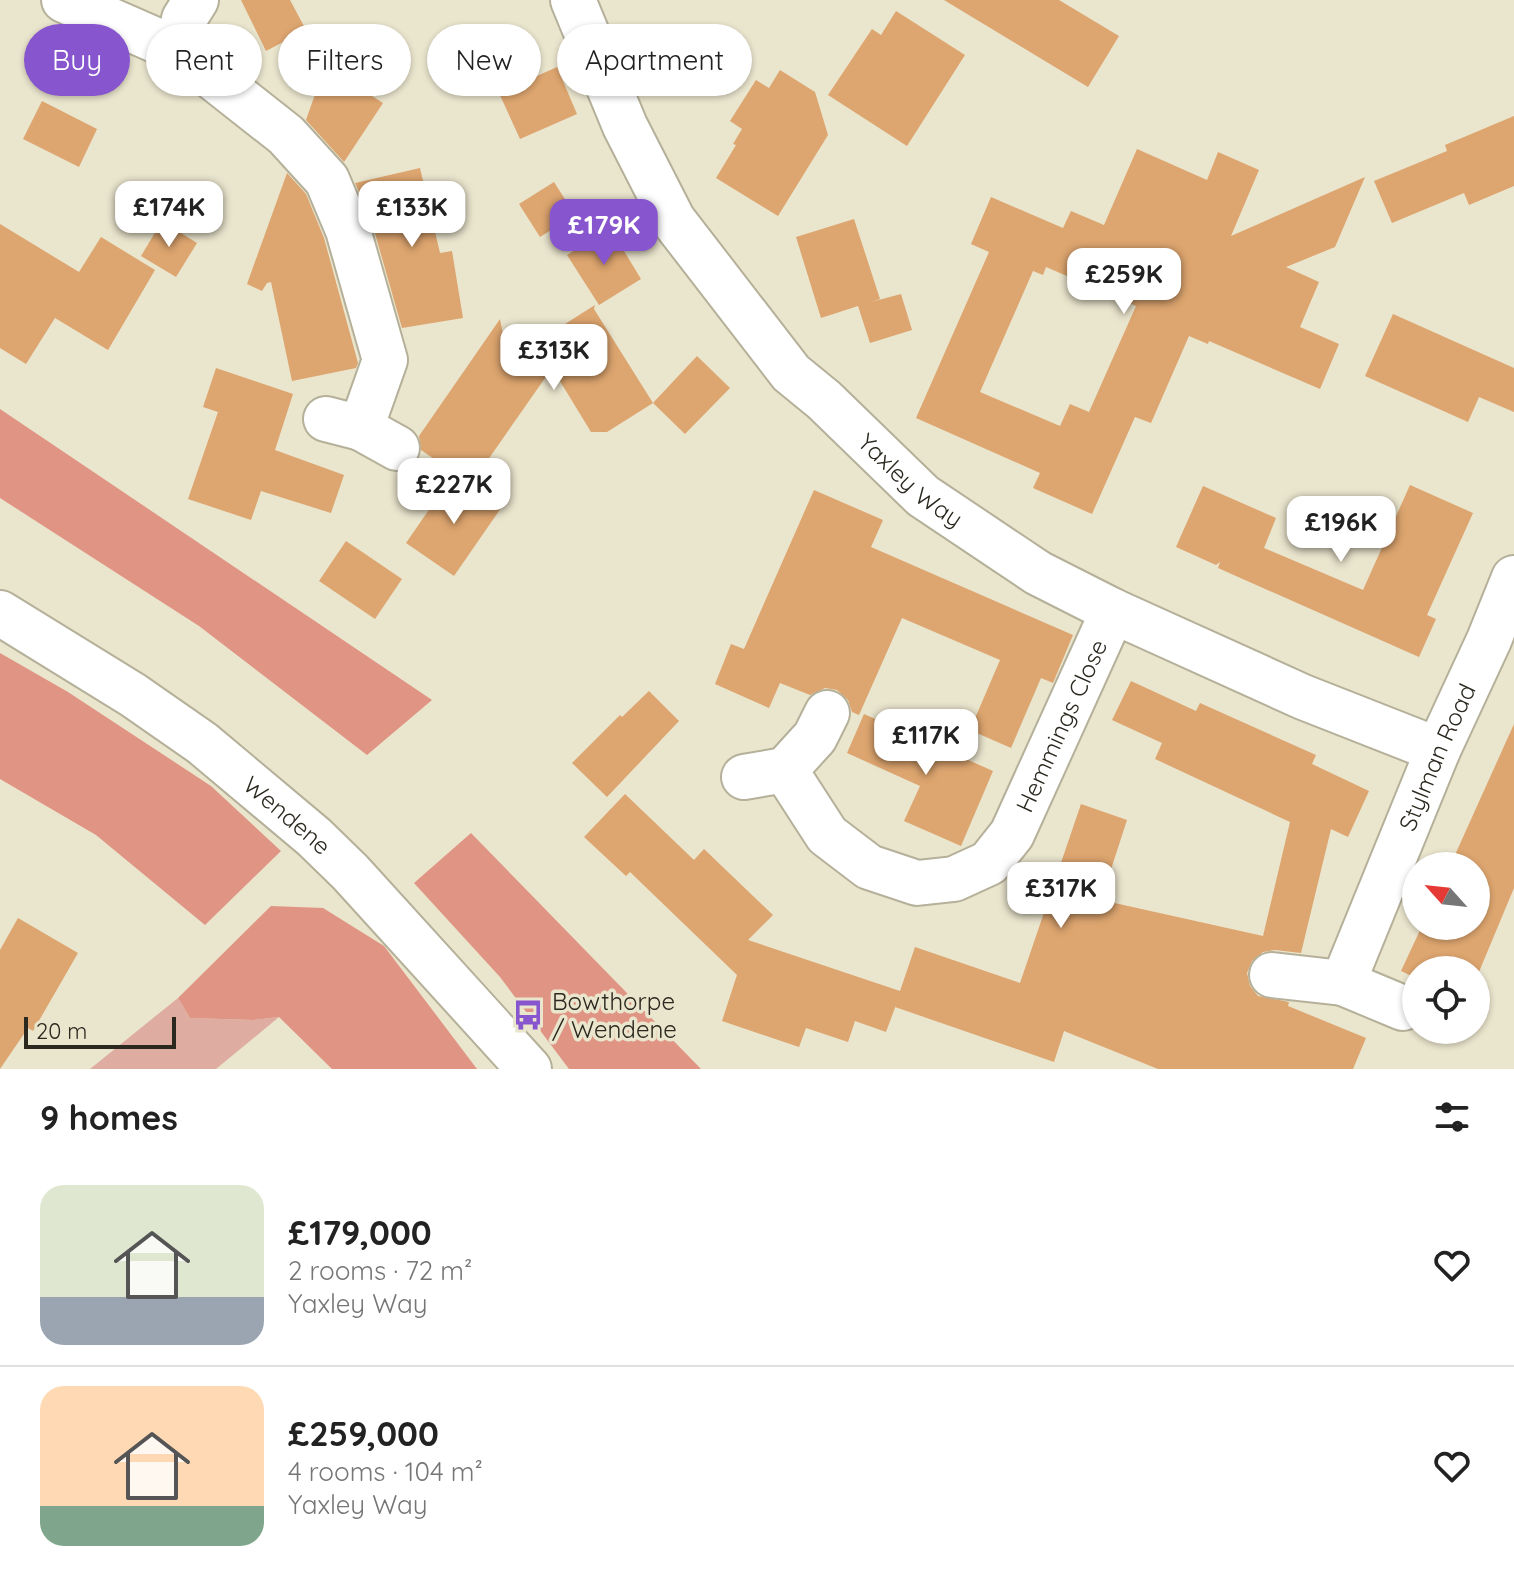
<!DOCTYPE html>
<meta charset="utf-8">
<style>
:root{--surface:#fff;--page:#f6f6f6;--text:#222;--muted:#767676;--line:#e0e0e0;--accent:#8755cd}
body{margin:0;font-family:Quicksand,sans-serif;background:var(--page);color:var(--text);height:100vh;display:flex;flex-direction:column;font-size:30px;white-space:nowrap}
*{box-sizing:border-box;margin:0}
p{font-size:26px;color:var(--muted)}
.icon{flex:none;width:44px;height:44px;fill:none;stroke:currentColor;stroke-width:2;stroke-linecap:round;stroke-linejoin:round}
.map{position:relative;height:1069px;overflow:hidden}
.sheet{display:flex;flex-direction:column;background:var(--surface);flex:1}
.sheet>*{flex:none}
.banner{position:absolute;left:24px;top:24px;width:800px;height:72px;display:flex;gap:16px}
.needle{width:52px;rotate:297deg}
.tools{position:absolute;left:1402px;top:852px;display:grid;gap:16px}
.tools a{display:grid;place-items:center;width:88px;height:88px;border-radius:50%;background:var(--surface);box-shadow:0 2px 6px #0004;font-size:40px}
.scale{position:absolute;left:24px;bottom:20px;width:152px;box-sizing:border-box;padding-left:8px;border:4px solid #2b281f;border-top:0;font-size:22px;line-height:28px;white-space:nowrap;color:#2b281f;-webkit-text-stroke:6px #eae5cd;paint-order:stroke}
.price{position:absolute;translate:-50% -68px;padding:0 18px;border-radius:16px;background:#fff;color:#222;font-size:26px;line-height:52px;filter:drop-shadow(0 2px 4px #0008)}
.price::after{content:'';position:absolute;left:50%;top:48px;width:24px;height:18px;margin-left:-12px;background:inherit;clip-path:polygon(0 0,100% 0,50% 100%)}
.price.on{background:var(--accent);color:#fff}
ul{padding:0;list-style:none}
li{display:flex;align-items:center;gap:24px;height:200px;padding:0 40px}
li+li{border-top:2px solid var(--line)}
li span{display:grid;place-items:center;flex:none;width:224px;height:160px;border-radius:24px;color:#555}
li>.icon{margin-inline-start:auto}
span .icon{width:96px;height:96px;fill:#fffc;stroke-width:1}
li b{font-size:34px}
h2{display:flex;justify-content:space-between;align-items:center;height:96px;padding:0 40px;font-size:34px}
.pill{padding:0 28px;border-radius:36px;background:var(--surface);box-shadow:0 2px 6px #0004;font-size:28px;line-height:72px}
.pill.on{background:var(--accent);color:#fff}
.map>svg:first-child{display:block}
.green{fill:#deaca0}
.forest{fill:#e09483}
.building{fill:#dda56f;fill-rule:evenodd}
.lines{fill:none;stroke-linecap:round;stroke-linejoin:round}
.minor-casing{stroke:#b5b099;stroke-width:48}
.minor{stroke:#fff;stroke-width:44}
.labels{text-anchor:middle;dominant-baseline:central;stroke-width:7;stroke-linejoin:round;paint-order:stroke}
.street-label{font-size:24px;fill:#2b281f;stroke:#eae5cd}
.poi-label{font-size:24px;fill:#2b281f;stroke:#eae5cd;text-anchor:start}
</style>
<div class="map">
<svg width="1514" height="1069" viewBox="0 0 1514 1069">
<rect width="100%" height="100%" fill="#eae5cd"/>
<!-- green -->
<path class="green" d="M178 998 190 1018 253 1020 279 1017 216 1069H90Z"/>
<!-- forest -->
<path class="forest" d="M0 409 432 700 367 755 199 626 0 498Z
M0 653 68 692 211 786 281 851 205 925 96 835 0 779Z
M471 833 701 1069H569L500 977 414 883Z
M271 906 323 908 384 946 477 1069H332L279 1017 253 1020 190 1018 178 998Z"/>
<!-- building -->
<path class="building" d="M241 0H290L306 30 266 51Z
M944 0H1059L1119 36 1088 87Z
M896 11 965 55 907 146 828 95 872 29 881 35Z
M332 46 350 82 383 103 344 162 306 120Z
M557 67 577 114 520 139 499 93Z
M780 70 815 92 828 135 778 216 716 178 736 145 733 144 742 129 730 121 756 80 769 88Z
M42 101 97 129 79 167 23 139Z
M1514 116V186L1469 205 1464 193 1392 223 1374 181 1447 151 1445 145Z
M1137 149 1207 180 1218 152 1259 170 1231 236 1365 177 1335 247 1286 267 1319 282 1300 327 1339 344 1320 389 1209 341 1208 344 1189 336 1151 423 1135 417 1092 514 1033 488 1040 473 916 418 989 252 971 244 991 197 1063 228 1071 211 1104 225ZM1046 267 1136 306 1089 412 1070 404 1060 426 980 392 1033 271 1043 275Z
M420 168 440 253 452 251 463 318 402 328 372 223 355 183Z
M287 173 306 194 324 238 358 363 356 368 292 381 271 282 267 283 262 291 247 284Z
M554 182 575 215 540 237 519 204Z
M854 219 880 299 871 302 901 294 912 330 870 343 858 306 821 318 796 237Z
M162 221 197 243 176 277 141 256Z
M0 224 79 272 101 237 155 270 108 350 55 318 26 364 0 348Z
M610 228 641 279 599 305 567 255Z
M595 305 594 309 653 403 697 356 730 388 685 434 653 403 607 432H591L552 368 471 484 421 450 419 436 500 319 508 360Z
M1393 314 1514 368V412L1479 397 1468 422 1365 376Z
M216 368 293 394 275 450 344 475 331 513 261 491 251 520 188 499 218 412 203 407Z
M453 475 501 508 454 576 406 543Z
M1410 485 1473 513 1427 615 1436 619 1419 657 1218 568 1220 562 1216 565 1176 547 1203 486 1276 518 1264 548 1363 590Z
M814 490 883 520 871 547 1073 635 1053 683 1041 678 1011 748 970 730 1000 660 902 618 859 715 852 712 848 700 837 690 825 688 810 695 780 683 769 708 715 684 731 644 744 649Z
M346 541 402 579 375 619 319 581Z
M1131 681 1196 711 1200 703 1316 755 1312 764 1369 791 1348 837 1331 829 1301 953 1275 950 1263 952 1252 961 1247 973 1250 986 1258 996 1289 1002 1288 1006 1366 1038 1353 1069H1158L1064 1031 1054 1062 895 1007 896 1005 886 1032 855 1021 848 1042 806 1028 799 1047 722 1021 737 975 630 872 626 876 584 837 625 794 694 860 704 849 773 915 748 940 900 991 915 947 1020 983 1081 804 1127 820 1101 900 1263 936 1290 822 1155 759 1162 743 1112 720Z
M649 691 679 721 607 797 572 763 620 715 622 717Z
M864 714 993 771 961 846 904 821 920 786 847 753Z
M1514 724V888L1476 979V970H1416V978L1401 971 1422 926H1476V866H1450Z
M18 918 78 953 33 1031 28 1028 0 1069V950Z"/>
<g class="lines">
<!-- minor casing -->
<g class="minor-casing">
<g id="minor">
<path d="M64 0 178 50 184 19 196 0"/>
<path id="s1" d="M573 0 625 126 673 220 791 373 824 400 923 496 1038 573 1113 611 1303 697 1438 750"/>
<path d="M178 50 286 135 327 180 348 230 385 360 361 428 326 419"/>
<path d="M361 428 397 448"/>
<path id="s2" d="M0 613 133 695 202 743 314 837 350 872 529 1069"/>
<path id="s3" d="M827 713 815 737 785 770 827 835 869 867 917 883 954 879 989 863 1012 834 1113 611"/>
<path d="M744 777 785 770"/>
<path id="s4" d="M1272 975 1343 983 1438 750 1489 640 1514 578"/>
<path d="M1343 983 1403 1008"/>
</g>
</g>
<!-- minor -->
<use href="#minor" class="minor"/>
</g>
<!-- icons -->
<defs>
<g id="bus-bare" transform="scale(2.4)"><path d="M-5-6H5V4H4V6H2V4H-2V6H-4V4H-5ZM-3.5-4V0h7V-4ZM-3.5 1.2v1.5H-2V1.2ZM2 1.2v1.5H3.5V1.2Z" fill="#8755cd" stroke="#eae5cd" stroke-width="2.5" paint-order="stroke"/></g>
</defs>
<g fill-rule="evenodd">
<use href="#bus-bare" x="528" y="1015"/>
</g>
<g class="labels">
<!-- street labels -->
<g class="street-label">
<text stroke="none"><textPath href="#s1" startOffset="596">Yaxley Way</textPath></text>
<text stroke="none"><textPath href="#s3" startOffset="484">Hemmings Close</textPath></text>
<text stroke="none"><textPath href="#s4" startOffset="316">Stylman Road</textPath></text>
<text stroke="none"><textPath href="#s2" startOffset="352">Wendene</textPath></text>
</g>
<!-- poi labels -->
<g class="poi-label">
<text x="552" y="1001">Bowthorpe<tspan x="552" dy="28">/ Wendene</tspan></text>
</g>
</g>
</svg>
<div class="tools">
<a><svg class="needle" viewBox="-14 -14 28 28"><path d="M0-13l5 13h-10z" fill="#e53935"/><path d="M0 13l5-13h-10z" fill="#767676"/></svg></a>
<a><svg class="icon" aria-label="locate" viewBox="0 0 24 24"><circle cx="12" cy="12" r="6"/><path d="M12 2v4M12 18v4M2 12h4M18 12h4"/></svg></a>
</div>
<div class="scale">20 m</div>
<b class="price" style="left:169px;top:249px">£174K</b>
<b class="price" style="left:412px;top:249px">£133K</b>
<b class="price on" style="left:604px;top:267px">£179K</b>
<b class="price" style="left:1124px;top:316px">£259K</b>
<b class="price" style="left:554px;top:392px">£313K</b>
<b class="price" style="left:454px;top:526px">£227K</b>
<b class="price" style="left:1341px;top:564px">£196K</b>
<b class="price" style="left:926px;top:777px">£117K</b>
<b class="price" style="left:1061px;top:930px">£317K</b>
<div class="banner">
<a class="pill on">Buy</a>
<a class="pill">Rent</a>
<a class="pill">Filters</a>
<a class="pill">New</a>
<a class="pill">Apartment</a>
</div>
</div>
<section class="sheet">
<h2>9 homes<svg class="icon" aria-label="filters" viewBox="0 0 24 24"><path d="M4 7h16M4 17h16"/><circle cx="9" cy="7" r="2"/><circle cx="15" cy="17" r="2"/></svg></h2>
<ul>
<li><span style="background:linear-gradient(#dfe7d0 70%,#9aa5b1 0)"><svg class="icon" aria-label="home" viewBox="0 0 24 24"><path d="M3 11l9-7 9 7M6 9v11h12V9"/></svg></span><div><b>£179,000</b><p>2 rooms · 72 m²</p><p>Yaxley Way</p></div><svg class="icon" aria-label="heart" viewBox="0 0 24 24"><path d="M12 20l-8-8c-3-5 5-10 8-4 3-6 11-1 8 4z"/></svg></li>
<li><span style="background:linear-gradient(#ffd9b3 75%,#7fa58c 0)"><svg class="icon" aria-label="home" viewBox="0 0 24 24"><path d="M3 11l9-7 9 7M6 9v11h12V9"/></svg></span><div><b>£259,000</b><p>4 rooms · 104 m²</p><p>Yaxley Way</p></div><svg class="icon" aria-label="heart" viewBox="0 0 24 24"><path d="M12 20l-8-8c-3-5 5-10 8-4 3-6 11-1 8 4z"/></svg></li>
</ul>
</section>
